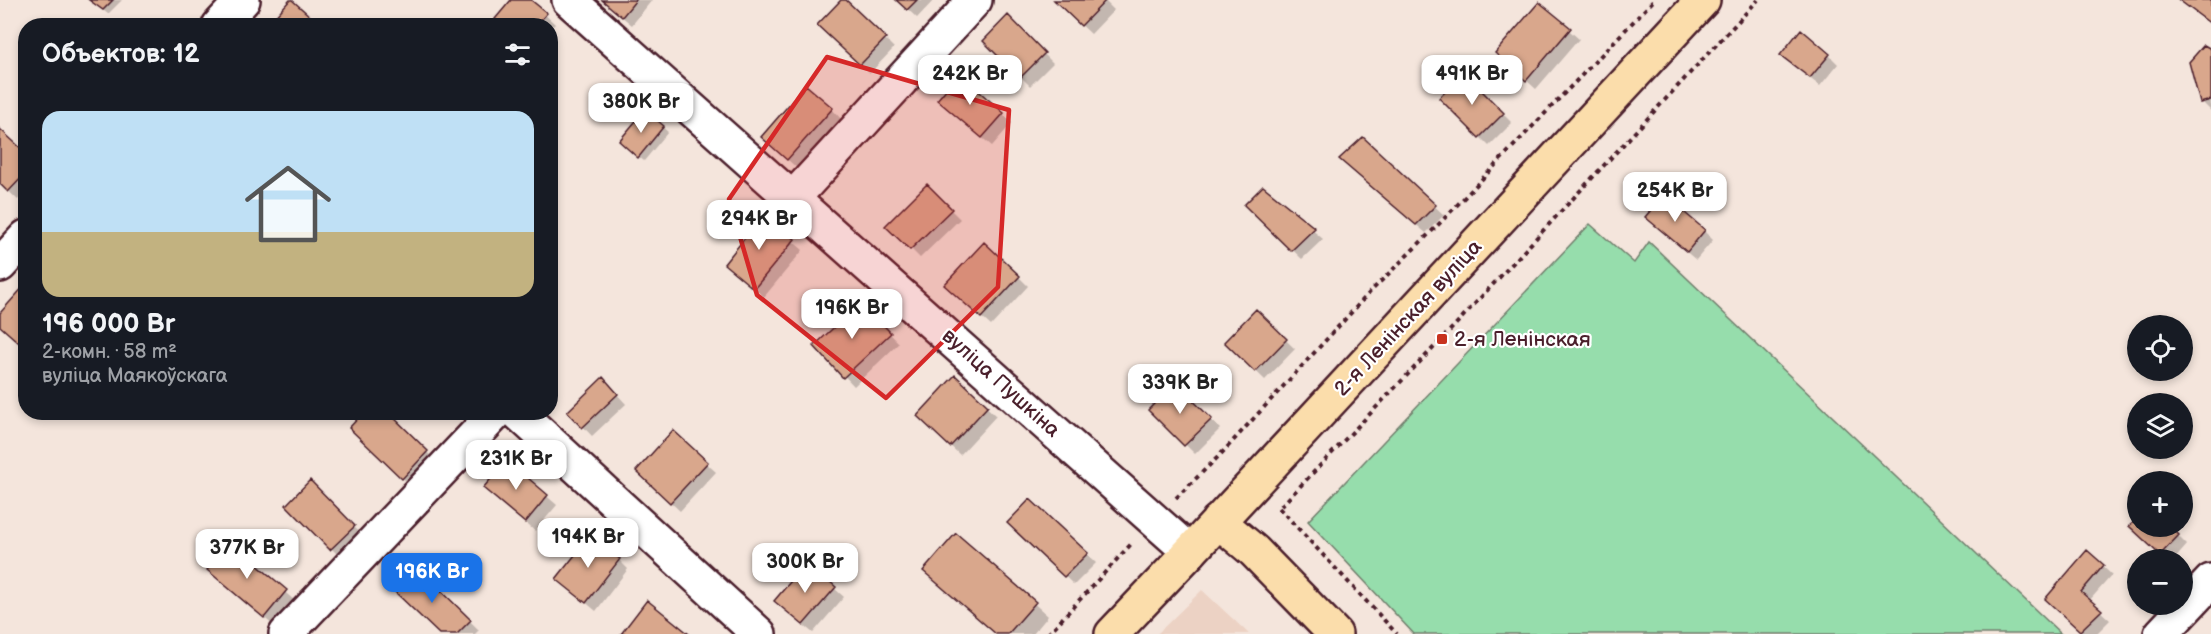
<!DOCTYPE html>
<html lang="ru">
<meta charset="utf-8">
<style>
:root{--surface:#171b24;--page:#242831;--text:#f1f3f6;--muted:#9ea1a6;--accent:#1a73e8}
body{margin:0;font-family:"Balsamiq Sans",sans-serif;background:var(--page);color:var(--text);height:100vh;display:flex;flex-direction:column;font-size:22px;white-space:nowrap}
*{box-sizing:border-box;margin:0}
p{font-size:20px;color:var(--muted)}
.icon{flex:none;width:33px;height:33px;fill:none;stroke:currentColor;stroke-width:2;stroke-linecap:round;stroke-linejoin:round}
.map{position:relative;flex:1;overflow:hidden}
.drawer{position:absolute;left:18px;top:18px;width:540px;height:402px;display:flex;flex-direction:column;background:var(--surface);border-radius:24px;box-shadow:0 3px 9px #0003}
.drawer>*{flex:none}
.buttons{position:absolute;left:2127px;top:315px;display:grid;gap:12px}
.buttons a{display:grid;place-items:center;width:66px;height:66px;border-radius:50%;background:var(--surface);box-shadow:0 3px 9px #0003;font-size:30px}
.price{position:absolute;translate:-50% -51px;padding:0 14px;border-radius:12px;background:#fff;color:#222;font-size:20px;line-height:39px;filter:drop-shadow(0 2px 3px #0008)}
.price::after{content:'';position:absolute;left:50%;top:36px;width:18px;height:14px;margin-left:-9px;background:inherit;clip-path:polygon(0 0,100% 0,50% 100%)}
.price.current{background:var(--accent);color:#fff}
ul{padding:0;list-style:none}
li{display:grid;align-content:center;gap:12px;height:318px;padding:0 24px}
li span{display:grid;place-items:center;height:186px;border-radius:18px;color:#555}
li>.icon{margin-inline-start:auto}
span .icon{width:108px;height:108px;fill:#fffc;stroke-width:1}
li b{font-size:26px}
h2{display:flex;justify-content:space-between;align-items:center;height:72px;padding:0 24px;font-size:26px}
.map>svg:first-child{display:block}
.built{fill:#ecd2c4}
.green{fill:#96ddac;stroke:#707e6c;stroke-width:1.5}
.shadow{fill:#0003}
.building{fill:#d9a78c;stroke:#4a1f2b;stroke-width:1.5}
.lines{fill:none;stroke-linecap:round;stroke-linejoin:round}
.minor-casing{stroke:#4a1f2b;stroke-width:38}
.major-casing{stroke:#4a1f2b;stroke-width:38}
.path{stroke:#4a1f2b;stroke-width:4;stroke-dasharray:4.5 4.5;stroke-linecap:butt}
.minor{stroke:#fff;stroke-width:33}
.major{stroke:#fbddab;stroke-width:33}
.marked{fill:#d62828;fill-opacity:0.2;stroke:#d62828;stroke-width:4.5;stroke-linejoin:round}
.poi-dot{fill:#c8321e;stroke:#fff;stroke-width:2}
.labels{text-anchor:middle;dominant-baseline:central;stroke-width:4.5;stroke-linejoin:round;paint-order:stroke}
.street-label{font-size:21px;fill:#4a1f2b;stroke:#fff}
.poi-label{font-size:21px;fill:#4a1f2b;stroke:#fff;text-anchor:start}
</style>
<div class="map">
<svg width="2211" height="634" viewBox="0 0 2211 634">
<rect width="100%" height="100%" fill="#f4e5dc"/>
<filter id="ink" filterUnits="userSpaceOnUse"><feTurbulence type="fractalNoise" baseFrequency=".0167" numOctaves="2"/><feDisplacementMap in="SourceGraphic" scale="12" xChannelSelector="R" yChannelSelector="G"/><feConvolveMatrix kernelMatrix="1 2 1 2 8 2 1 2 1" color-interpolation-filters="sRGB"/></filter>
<g filter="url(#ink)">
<!-- built -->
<path class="built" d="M1202 590 1249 634H1157Z"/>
<!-- green -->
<path class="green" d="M1590 224 1634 263 1649 242 2061 634H1414L1308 521Z"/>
<!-- shadow -->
<path class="shadow" d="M90 0H122L108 14Z
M513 0H529L555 24 550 29V26H503Z
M602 0H652L632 25Z
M898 0H934L917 18Z
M1055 0H1104L1114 10 1091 34Z
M1539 4 1579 39 1536 89 1506 62Z
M1008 18 1053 63 1030 86 985 41Z
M820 25 885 39 894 48 870 73Z
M2211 51V111L2202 102Z
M1829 55 1838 64 1820 86 1791 64Z
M1464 75 1512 123 1489 146 1441 98Z
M832 109 841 119 797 168 772 146Z
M948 109 1003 114 1012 123 992 146Z
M645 112 668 132 644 161 625 145Z
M0 131 26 155V191L18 200 0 183Z
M1363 139 1444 215 1426 233 1350 168Z
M927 186 960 219 920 258 888 226Z
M1263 188 1323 239 1302 259 1246 205Z
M764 217 803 250 764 297 726 264Z
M1656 226 1704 231 1713 240 1696 260Z
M1019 277 1028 286 991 326 956 294Z
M861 304 899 343 854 386 816 346Z
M1256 311 1295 349 1265 380 1226 342Z
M955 377 996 416 960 455 928 425Z
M603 379 626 404 592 436 569 412Z
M1175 385 1220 429 1195 454 1150 410Z
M386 412 436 461 412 487 351 428Z
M507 462 557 505 535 531 494 497Z
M706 463 716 472 680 511 647 480Z
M310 482 363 536 341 558 288 505Z
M1031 501 1096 563 1074 585 1018 532Z
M2138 526H2168L2187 545 2174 560H2167L2140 535Z
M957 535 1048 616 1033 634H996Z
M231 545 295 601 274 626 219 579Z
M2087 552 2112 575 2089 601 2110 620 2096 634H2084L2056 608Z
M619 560 628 569 596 611 558 579Z
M807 564 844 597 813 633 785 610Z
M417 569 479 630 475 634H441Z"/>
<!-- building -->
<path class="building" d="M89 0H113L103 10Z
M290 0H292L321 26H280L273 19Z
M511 0H531L547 13 536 26H502L495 19Z
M602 0H636L622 17Z
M841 0H846L886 38 860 65 817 25Z
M896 0H917L907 10Z
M1054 0H1106L1081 26Z
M2179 0H2211V24Z
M1539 2 1571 28 1526 81 1495 53Z
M1008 15 1045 53 1020 78 983 41Z
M1801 29 1830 54 1810 78 1780 55Z
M2204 45 2211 49V100L2200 103 2189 62Z
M1464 73 1504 113 1479 138 1439 98Z
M959 74 1004 113 982 138 937 100Z
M806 85 833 108 787 160 761 137Z
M645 110 664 126 638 158 619 141Z
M0 129 26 153V173L8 192 0 184Z
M1363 137 1436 205 1416 225 1339 159Z
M927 184 952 209 910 250 885 226Z
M1263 186 1315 228 1291 251 1244 205Z
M1664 195 1705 230 1687 252 1645 217Z
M764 214 795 239 754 289 724 264Z
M984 242 1020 276 981 318 944 285Z
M25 285 26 286V349L0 326V313Z
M861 302 891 333 843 378 814 346Z
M1256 309 1287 339 1255 372 1224 342Z
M955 375 988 406 950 447 917 416Z
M603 377 618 394 582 428 567 412Z
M1175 383 1212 419 1184 446 1148 410Z
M364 412H388L428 451 402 479 349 428Z
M673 430 708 462 670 503 636 471Z
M507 460 548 495 525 523 483 488Z
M310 480 355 526 330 550 286 505Z
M1030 499 1088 553 1064 577 1007 523Z
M2138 519V526H2170L2179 535 2160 555 2129 526Z
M956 533 1036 602 1008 634H996L923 571Z
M590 536 620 559 586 603 556 579Z
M231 543 287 590 264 618 207 570Z
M2087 550 2104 565 2081 592 2102 610 2080 631 2045 599Z
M807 562 836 587 803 625 774 601Z
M417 567 471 620 457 634H439L394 591Z
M647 600 689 634H621Z"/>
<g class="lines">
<!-- minor casing -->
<g class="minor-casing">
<path id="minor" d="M569 0 1190 552
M219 26 243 0
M793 198 975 0
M0 265 26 237
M517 412 759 634
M286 634 497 412
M2161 634 2211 581"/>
</g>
<!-- major casing -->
<g class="major-casing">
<path id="major" d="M1218 521 1254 551 1335 634
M1112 634 1190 552 1703 0"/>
</g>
<!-- path -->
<path class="path" d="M1176 498 1220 455 1372 290 1435 228 1654 0
M1281 506 1442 339 1758 0
M1279 508 1397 634
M1048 634 1133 542"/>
<!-- minor -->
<use href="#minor" class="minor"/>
<!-- major -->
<use href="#major" class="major"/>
</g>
</g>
<!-- marked area -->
<path class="marked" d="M827 57 1009 110 998 287 886 398 757 295 729 199Z"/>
<!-- markers -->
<rect class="poi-dot" x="1436" y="333" width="12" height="12" rx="3"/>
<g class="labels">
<!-- street labels -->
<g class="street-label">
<text transform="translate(1408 318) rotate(-47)">2-я Ленінская вуліца</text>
<text transform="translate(1001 383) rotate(42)">вуліца Пушкіна</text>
</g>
<!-- poi labels -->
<g class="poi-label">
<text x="1454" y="339">2-я Ленінская</text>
</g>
</g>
</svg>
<div class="buttons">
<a><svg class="icon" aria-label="locate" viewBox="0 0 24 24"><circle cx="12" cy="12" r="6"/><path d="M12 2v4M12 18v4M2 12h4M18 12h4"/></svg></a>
<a><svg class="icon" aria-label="layers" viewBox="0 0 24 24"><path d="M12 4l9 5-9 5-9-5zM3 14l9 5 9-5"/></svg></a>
<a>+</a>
<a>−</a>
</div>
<b class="price" style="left:970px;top:106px">242K Br</b>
<b class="price" style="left:1472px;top:106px">491K Br</b>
<b class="price" style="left:641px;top:134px">380K Br</b>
<b class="price" style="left:1675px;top:223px">254K Br</b>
<b class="price" style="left:759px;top:251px">294K Br</b>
<b class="price" style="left:852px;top:340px">196K Br</b>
<b class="price" style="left:1180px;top:415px">339K Br</b>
<b class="price" style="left:516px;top:491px">231K Br</b>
<b class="price" style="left:588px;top:569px">194K Br</b>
<b class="price" style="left:247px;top:580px">377K Br</b>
<b class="price" style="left:805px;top:594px">300K Br</b>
<b class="price current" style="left:432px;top:604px">196K Br</b>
<section class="drawer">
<h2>Объектов: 12<svg class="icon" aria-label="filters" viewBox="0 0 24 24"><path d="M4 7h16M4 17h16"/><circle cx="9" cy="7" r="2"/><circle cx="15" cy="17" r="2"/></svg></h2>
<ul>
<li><span style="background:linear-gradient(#bfe0f5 65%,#c2b280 0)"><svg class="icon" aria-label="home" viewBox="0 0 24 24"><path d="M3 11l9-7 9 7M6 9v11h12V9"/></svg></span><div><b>196 000 Br</b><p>2-комн. · 58 m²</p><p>вуліца Маякоўскага</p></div></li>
</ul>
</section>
</div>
